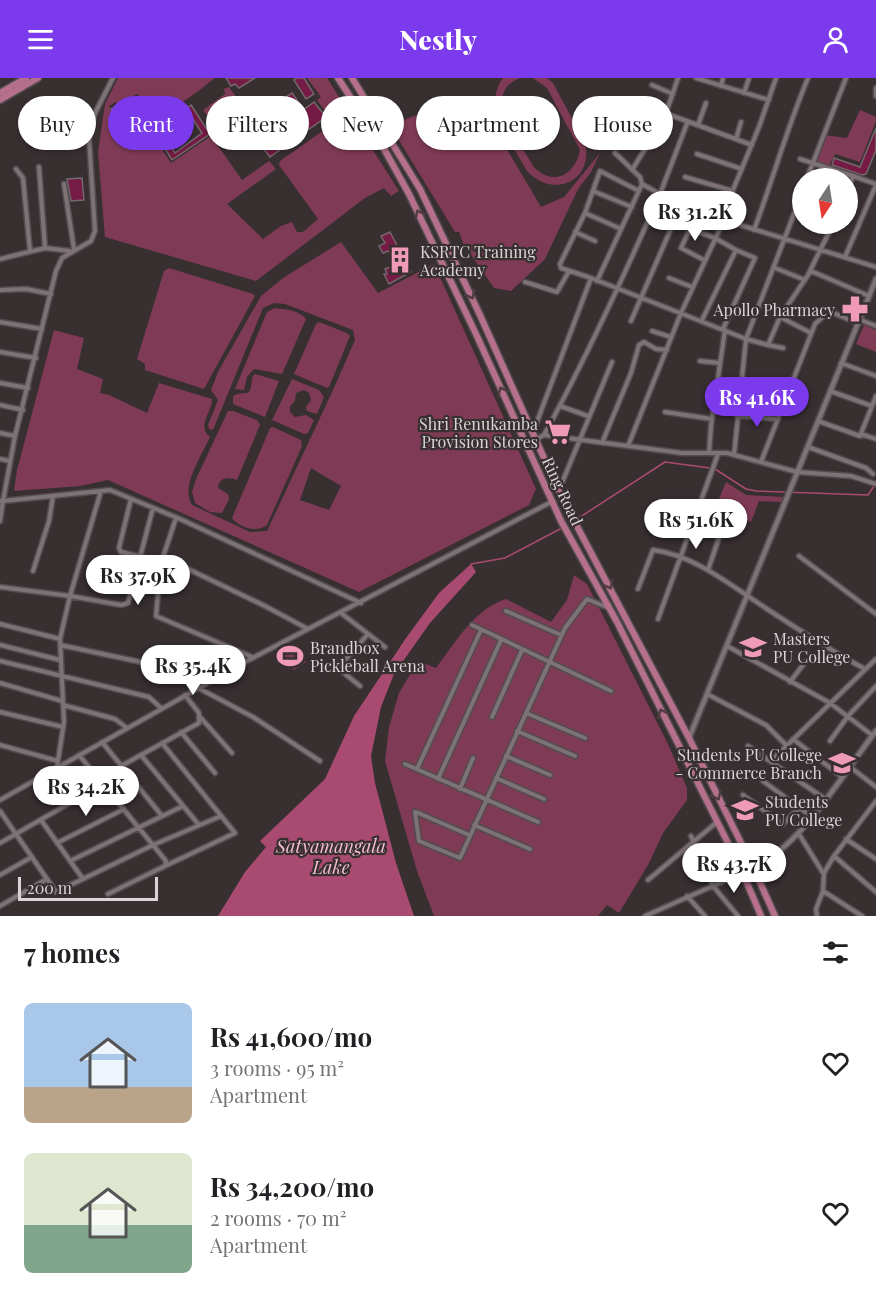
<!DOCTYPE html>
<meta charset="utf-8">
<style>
:root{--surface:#fff;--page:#f2f2f2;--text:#202124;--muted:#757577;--accent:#7c3aed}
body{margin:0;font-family:"Playfair Display",serif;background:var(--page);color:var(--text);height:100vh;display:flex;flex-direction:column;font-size:22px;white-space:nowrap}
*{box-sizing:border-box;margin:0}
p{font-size:20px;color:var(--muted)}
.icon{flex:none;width:33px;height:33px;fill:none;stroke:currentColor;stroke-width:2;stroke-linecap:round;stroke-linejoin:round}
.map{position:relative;height:838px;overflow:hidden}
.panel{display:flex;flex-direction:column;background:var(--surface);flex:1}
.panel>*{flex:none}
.banner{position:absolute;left:18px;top:18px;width:840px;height:54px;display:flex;gap:12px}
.needle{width:39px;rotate:192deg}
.tools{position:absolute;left:792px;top:90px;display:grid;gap:12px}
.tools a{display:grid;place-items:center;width:66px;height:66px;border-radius:50%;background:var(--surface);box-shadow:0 2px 4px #0004;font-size:30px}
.scale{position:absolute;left:18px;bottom:15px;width:140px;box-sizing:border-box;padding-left:6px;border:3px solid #dad4d6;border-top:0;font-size:16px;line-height:21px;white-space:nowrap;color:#dad4d6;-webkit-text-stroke:4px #382f31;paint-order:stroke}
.price{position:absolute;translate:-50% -51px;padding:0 14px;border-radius:21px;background:#fff;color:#222;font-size:20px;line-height:39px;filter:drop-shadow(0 2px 3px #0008)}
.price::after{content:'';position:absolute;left:50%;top:36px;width:18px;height:14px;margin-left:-9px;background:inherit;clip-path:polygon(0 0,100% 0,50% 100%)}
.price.selected{background:var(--accent);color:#fff}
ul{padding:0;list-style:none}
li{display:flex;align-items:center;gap:18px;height:150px;padding:0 24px}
li span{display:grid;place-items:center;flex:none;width:168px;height:120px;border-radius:9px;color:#555}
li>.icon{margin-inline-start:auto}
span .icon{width:72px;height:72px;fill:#fffc;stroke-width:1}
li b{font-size:26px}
h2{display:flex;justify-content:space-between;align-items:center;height:72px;padding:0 24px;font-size:26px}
.chip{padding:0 21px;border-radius:27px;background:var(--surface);box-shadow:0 2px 4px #0004;font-size:21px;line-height:54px}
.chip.selected{background:var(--accent);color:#fff}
header{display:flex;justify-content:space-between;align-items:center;height:78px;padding:0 24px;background:var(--accent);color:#fff;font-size:27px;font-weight:800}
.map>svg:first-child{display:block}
.green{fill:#7f3b55;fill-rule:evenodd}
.water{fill:#a94b70}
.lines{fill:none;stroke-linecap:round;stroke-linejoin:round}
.stream{stroke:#a94b70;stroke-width:1.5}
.building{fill:#761b45;stroke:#73696c;stroke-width:1.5;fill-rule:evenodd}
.minor-casing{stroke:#534c4e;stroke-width:7}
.tertiary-casing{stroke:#534c4e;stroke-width:8}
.primary-casing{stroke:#534c4e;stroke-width:9}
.minor{stroke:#7d7276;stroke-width:4}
.tertiary{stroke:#7d7276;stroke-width:4.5}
.primary{stroke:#b7708c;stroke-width:6}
.oneway{stroke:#513c43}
.labels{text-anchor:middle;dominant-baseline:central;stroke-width:4.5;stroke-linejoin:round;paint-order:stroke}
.poi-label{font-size:16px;fill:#dad4d6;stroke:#382f31;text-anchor:start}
.street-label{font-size:16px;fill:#dad4d6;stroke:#382f31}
.water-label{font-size:18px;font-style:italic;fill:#f1bdce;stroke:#382f31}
</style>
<header><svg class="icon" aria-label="menu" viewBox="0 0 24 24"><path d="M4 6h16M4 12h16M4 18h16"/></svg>Nestly<svg class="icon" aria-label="person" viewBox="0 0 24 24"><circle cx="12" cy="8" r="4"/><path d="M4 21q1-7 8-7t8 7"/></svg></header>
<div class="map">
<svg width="876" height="838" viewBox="0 0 876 838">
<rect width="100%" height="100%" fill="#382f31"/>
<!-- green -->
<path class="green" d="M118 0H215C200 11 168 41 149 30 145 27 141 20 137 16L119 27 116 24 109 28 125 54 136 50 137 39 151 34 155 46 150 53 171 85 211 58 242 102 269 83 276 91 227 126 263 161 281 148 292 144 297 154H303L318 141 279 87 280 83 334 45 317 22 321 19 307 0H327L399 113 391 118 384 110 365 120 256 203 105 159 98 74 105 26Z
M503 0H520C479 16 520 64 533 88 552 109 575 98 580 72L547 10 533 0H547L553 5 585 65C594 104 553 121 527 93 512 65 481 30 503 0Z
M229 9 242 27 234 33 247 57 233 68 230 67 203 32 225 16 224 11Z
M435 30 449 53 485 34 541 129 564 119 600 75 591 94 578 111 545 181 511 213 494 210 463 165 459 154H455L392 51 406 41Z
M860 32 876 39V43L860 84 835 76 829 88 815 84 824 57 847 60Z
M341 164 378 215 434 186 536 411 529 427 359 514 108 402 80 408 14 413 17 392 54 252 84 260 77 291 103 301 100 315 109 317 147 335 159 305 212 321C212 335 196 348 210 359 202 377 180 409 192 427L250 454 267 453 333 312 355 262 353 252 285 226 274 225 263 230 213 352 209 351 208 347 218 322 211 312 218 294 261 218 283 200ZM311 390 341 408 329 432 300 422Z
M169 190 253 216 255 218 204 311 145 292V286L137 281 164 193Z
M275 230C285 231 299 232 306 241L282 296 254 291 247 299 244 312 235 311 267 234Z
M319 244 347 255 350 258 329 309 327 310 294 296 316 246Z
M864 247 876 252V274L856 266Z
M255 296 279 303 265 339 233 326V318C245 311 251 323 252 300Z
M292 301 319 312 324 319 317 336 307 333 306 329 311 322 309 315 304 312 296 315 295 323 290 328V334L295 339 306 337 314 342 308 355 304 356 272 342Z
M228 333H233L257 342 260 347 237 402C228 399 219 399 218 410L228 416 229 421 222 435 210 434 195 425 192 414 196 401Z
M273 349 301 362 302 368 267 447C257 455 240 450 232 440L270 350Z
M726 404 746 417 783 419 782 424 759 423 751 444 715 430Z
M574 497 587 506 668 666 687 710V722L663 755 648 787 619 835 607 827 598 838H434L417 793 385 683 389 649 399 615 418 583 436 590C456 564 473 532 506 521L551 544 567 522Z
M292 568 306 584 294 592 274 577Z"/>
<!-- water -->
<path class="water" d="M471 486 476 494 430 545 394 596 381 629 371 678 375 705 396 785 414 838H218L245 794 266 769 260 763 325 701 354 638 406 560 439 515Z"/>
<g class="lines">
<!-- stream -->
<path class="stream" d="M715 391 746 411 756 413 868 417 874 408
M577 441 665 384 710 390
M471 486 505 480 562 450"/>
</g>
<!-- building -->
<path class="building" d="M226 0H255L239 10 235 6 231 8Z
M297 0H304L314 16 306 21 294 2Z
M292 15 300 26 261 54 252 42Z
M314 24 326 39 270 79 259 65Z
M191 27 210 56 172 82 154 53ZM189 35 202 55 175 75 161 55Z
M116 28 131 49 126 52 111 31Z
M876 50V72L866 96 862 97 832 87 834 80 860 89Z
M82 100 84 122 71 123 67 101Z
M390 154 411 194 389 206 384 196H387L385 191 395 187V179L388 173 383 175 379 168 385 165 381 158Z"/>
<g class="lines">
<!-- minor casing -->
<g class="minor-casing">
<path id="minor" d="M113 0 95 35 89 60 95 153 91 163 62 180 56 193 15 358 3 423 110 412 180 441 361 525
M696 0 769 22
M652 7 673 16
M721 8 723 0
M876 10V18
M744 15 749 0
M640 26 752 67
M698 47 706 25
M630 56 650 63 654 62 666 35 678 0
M736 61 741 44
M697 76 742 91
M800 81 853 98
M39 89 45 170
M16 91 23 100 30 173
M632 92 650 63
M685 99 733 113
M807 100 846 0
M64 106 74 171
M642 106 660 116 688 43
M848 111 853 98 876 106
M593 113 632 129
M802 115 746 261 768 267 780 239 808 197 833 146
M585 135 621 151
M724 142 876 189
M754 152C773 101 787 50 808 0
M575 154 595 163
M845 179 876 107
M0 181 45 170 70 173
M775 190 805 202
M811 193 869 218
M591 200 746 261 734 377
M669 200 692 209
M597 203 642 106 640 99 615 75
M525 204 557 214 569 193
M0 212 26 211 51 216
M780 239 811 255
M858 241 876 248
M702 242 736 172 715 160 690 151 681 170 704 182
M631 243 683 123
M0 244 42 251
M723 251 755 180 736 172
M652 253 671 259
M768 267 783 270
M0 274 36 280
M700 283 720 285
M841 285 876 298
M0 305 28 310
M830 313 872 328
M0 327 23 332
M560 328 588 338
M665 334 712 341
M737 338 778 341
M818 343 860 358 876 318
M531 351 535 349 591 200 561 190 560 186 585 135 600 93 639 113
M0 355 15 358
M861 356 876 361
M544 357 682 375H727L797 394 851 398 876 406
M535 362 544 357C587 279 624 198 660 116L723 136 759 49 776 0
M602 365 631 295 639 267 644 264 656 271 667 272
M628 368 681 235 724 142 723 136
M808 369 866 390 873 396
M709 375 711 348 725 252
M0 381 10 383
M761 384 815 246 829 233 857 245
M559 412 612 284
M131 421 119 470 121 474 186 490 265 528 308 551
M0 423H3L0 443
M176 440 161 485 156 538 252 579
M799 478 876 536
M708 492 723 448
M33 493 49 443 53 418
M0 509 70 518 101 413
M638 511 653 472C695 477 733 509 767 531 799 552 831 573 865 591
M506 533 561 557
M341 535 385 569
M658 541 718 376
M0 546 60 561 64 644 57 689
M472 547 611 613
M60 561 70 518 121 527 128 525 153 430
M0 567 60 582
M60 567 155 587 253 639 320 683
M727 568 830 625 872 657
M0 583 149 619 161 630
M790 604 806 583
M0 605 62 623
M360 608 338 590 368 556
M707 616 766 647 787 668
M63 627 115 641 127 650
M0 634 63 649
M526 635 585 660
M492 639 522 572
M201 640 232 675
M517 653 575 678
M181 654 215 695
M793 661 842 699
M830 663 848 638 876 608
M102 664 162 738
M162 665 235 755 165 788
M0 667 58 683
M748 668 825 721
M79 677 166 783 165 788 108 816
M141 677 199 747
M506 678 550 697
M771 683 876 581
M405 686 538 744
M121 688 199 645V635L185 617
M849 688 876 709
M417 691 481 552
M496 700 544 721
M438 701 501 562
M763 703 812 739
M460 711 473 680
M743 717 783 746 799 730
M0 722 245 584 553 423
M876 723 834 778 876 814
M0 733 56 814 153 767 221 738
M415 734 419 763 460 780 565 550 587 521 609 530
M416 734 469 757
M41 742 83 801
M474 747 530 771
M799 756 823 795
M691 758 713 808 738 838
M846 761 876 781
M0 765 103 706
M57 765 124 731
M834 778 824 795 823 813 862 838
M70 783 183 728
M0 797 32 779
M648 802 717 744
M687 818 705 838
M0 828 47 801
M645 838 742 795
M817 838 816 831 823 813"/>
</g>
<!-- tertiary casing -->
<g class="tertiary-casing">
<path id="tertiary" d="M689 660 876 201
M743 795C799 774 840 699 876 653"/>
</g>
<!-- primary casing -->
<g class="primary-casing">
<path id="primary" d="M338 0 383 69 409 116 476 256 561 443 617 544 741 791 761 838
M352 0 420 111 480 237 561 418 689 660 754 791 775 838
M0 15 26 0
M0 22 38 0"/>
</g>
<!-- minor -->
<use href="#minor" class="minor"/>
<!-- tertiary -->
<use href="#tertiary" class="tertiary"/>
<!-- primary -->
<use href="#primary" class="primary"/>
</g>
<!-- one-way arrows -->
<defs><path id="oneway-chevron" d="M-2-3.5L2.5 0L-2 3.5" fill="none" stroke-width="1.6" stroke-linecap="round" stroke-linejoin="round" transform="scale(1.5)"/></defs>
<g class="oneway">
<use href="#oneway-chevron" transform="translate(419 136) rotate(-116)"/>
<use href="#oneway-chevron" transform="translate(471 217) rotate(64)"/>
<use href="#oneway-chevron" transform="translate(502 313) rotate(-115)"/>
<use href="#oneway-chevron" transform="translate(609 507) rotate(62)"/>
<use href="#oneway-chevron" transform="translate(662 635) rotate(-116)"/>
<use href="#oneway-chevron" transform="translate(717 718) rotate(64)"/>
</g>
<!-- icons -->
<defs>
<g id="building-bare" transform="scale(2.07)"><path d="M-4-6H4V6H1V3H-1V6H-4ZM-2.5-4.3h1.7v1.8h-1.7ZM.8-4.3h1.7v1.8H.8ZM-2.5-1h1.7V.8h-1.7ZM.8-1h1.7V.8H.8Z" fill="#ef9ab8" stroke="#382f31" stroke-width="2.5" paint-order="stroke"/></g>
<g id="pharmacy-bare" transform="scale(2.07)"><path d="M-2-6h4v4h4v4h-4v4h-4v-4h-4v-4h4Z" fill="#ef9ab8" stroke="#382f31" stroke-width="2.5" paint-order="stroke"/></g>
<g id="supermarket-bare" transform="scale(2.07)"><path d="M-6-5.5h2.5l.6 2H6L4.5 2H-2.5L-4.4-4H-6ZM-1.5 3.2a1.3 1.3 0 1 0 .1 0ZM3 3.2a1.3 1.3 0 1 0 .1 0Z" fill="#ef9ab8" stroke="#382f31" stroke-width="2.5" paint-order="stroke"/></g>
<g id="university-bare" transform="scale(2.07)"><path d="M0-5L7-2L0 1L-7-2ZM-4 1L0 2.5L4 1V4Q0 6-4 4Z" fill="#ef9ab8" stroke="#382f31" stroke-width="2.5" paint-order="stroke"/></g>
<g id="stadium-bare" transform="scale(2.07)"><path d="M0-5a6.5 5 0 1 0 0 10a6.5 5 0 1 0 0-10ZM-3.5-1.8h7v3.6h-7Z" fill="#ef9ab8" stroke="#382f31" stroke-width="2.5" paint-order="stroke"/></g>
</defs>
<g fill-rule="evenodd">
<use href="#building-bare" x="400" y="182"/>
<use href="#pharmacy-bare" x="855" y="231"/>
<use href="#supermarket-bare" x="558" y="354"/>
<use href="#university-bare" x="753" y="569"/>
<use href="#stadium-bare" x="290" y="578"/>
<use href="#university-bare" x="842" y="685"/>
<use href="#university-bare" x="745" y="732"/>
</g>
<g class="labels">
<!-- poi labels -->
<g class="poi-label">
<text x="420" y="173">KSRTC Training<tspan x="420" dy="18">Academy</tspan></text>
<text x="835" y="231" text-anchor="end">Apollo Pharmacy</text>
<text x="538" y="345" text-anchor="end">Shri Renukamba<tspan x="538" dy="18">Provision Stores</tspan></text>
<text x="773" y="560">Masters<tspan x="773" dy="18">PU College</tspan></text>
<text x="310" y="569">Brandbox<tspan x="310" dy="18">Pickleball Arena</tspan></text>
<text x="822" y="676" text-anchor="end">Students PU College<tspan x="822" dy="18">- Commerce Branch</tspan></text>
<text x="765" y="723">Students<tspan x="765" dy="18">PU College</tspan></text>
</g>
<!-- street labels -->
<g class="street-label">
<text transform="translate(563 413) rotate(65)">Ring Road</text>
</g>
<!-- water labels -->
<g class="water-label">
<text x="331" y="768">Satyamangala<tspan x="331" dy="21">Lake</tspan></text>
</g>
</g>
</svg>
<div class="tools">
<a><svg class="needle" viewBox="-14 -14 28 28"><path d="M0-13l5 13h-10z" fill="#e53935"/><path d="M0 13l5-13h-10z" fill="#757577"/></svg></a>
</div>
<div class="scale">200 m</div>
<b class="price" style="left:695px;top:164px">Rs 31.2K</b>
<b class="price selected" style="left:757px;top:350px">Rs 41.6K</b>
<b class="price" style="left:696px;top:472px">Rs 51.6K</b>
<b class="price" style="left:138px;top:528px">Rs 37.9K</b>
<b class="price" style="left:193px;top:618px">Rs 35.4K</b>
<b class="price" style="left:86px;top:739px">Rs 34.2K</b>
<b class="price" style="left:734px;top:816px">Rs 43.7K</b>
<div class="banner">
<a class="chip">Buy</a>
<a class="chip selected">Rent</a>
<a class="chip">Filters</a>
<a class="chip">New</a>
<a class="chip">Apartment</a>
<a class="chip">House</a>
</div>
</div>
<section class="panel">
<h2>7 homes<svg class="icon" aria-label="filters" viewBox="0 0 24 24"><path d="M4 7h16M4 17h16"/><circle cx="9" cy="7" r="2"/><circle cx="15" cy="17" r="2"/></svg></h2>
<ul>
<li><span style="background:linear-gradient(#a9c7e8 70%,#b9a48a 0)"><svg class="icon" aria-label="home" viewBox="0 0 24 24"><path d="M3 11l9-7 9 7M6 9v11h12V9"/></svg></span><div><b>Rs 41,600/mo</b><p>3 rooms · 95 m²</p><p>Apartment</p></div><svg class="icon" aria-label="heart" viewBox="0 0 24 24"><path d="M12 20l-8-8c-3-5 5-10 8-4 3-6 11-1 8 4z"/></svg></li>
<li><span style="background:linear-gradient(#dfe7d0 60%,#7fa58c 0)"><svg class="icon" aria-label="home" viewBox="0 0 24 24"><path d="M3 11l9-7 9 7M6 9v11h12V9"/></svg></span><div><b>Rs 34,200/mo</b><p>2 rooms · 70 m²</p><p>Apartment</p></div><svg class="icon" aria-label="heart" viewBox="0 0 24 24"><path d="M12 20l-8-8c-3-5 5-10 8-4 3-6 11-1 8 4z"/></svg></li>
</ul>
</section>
